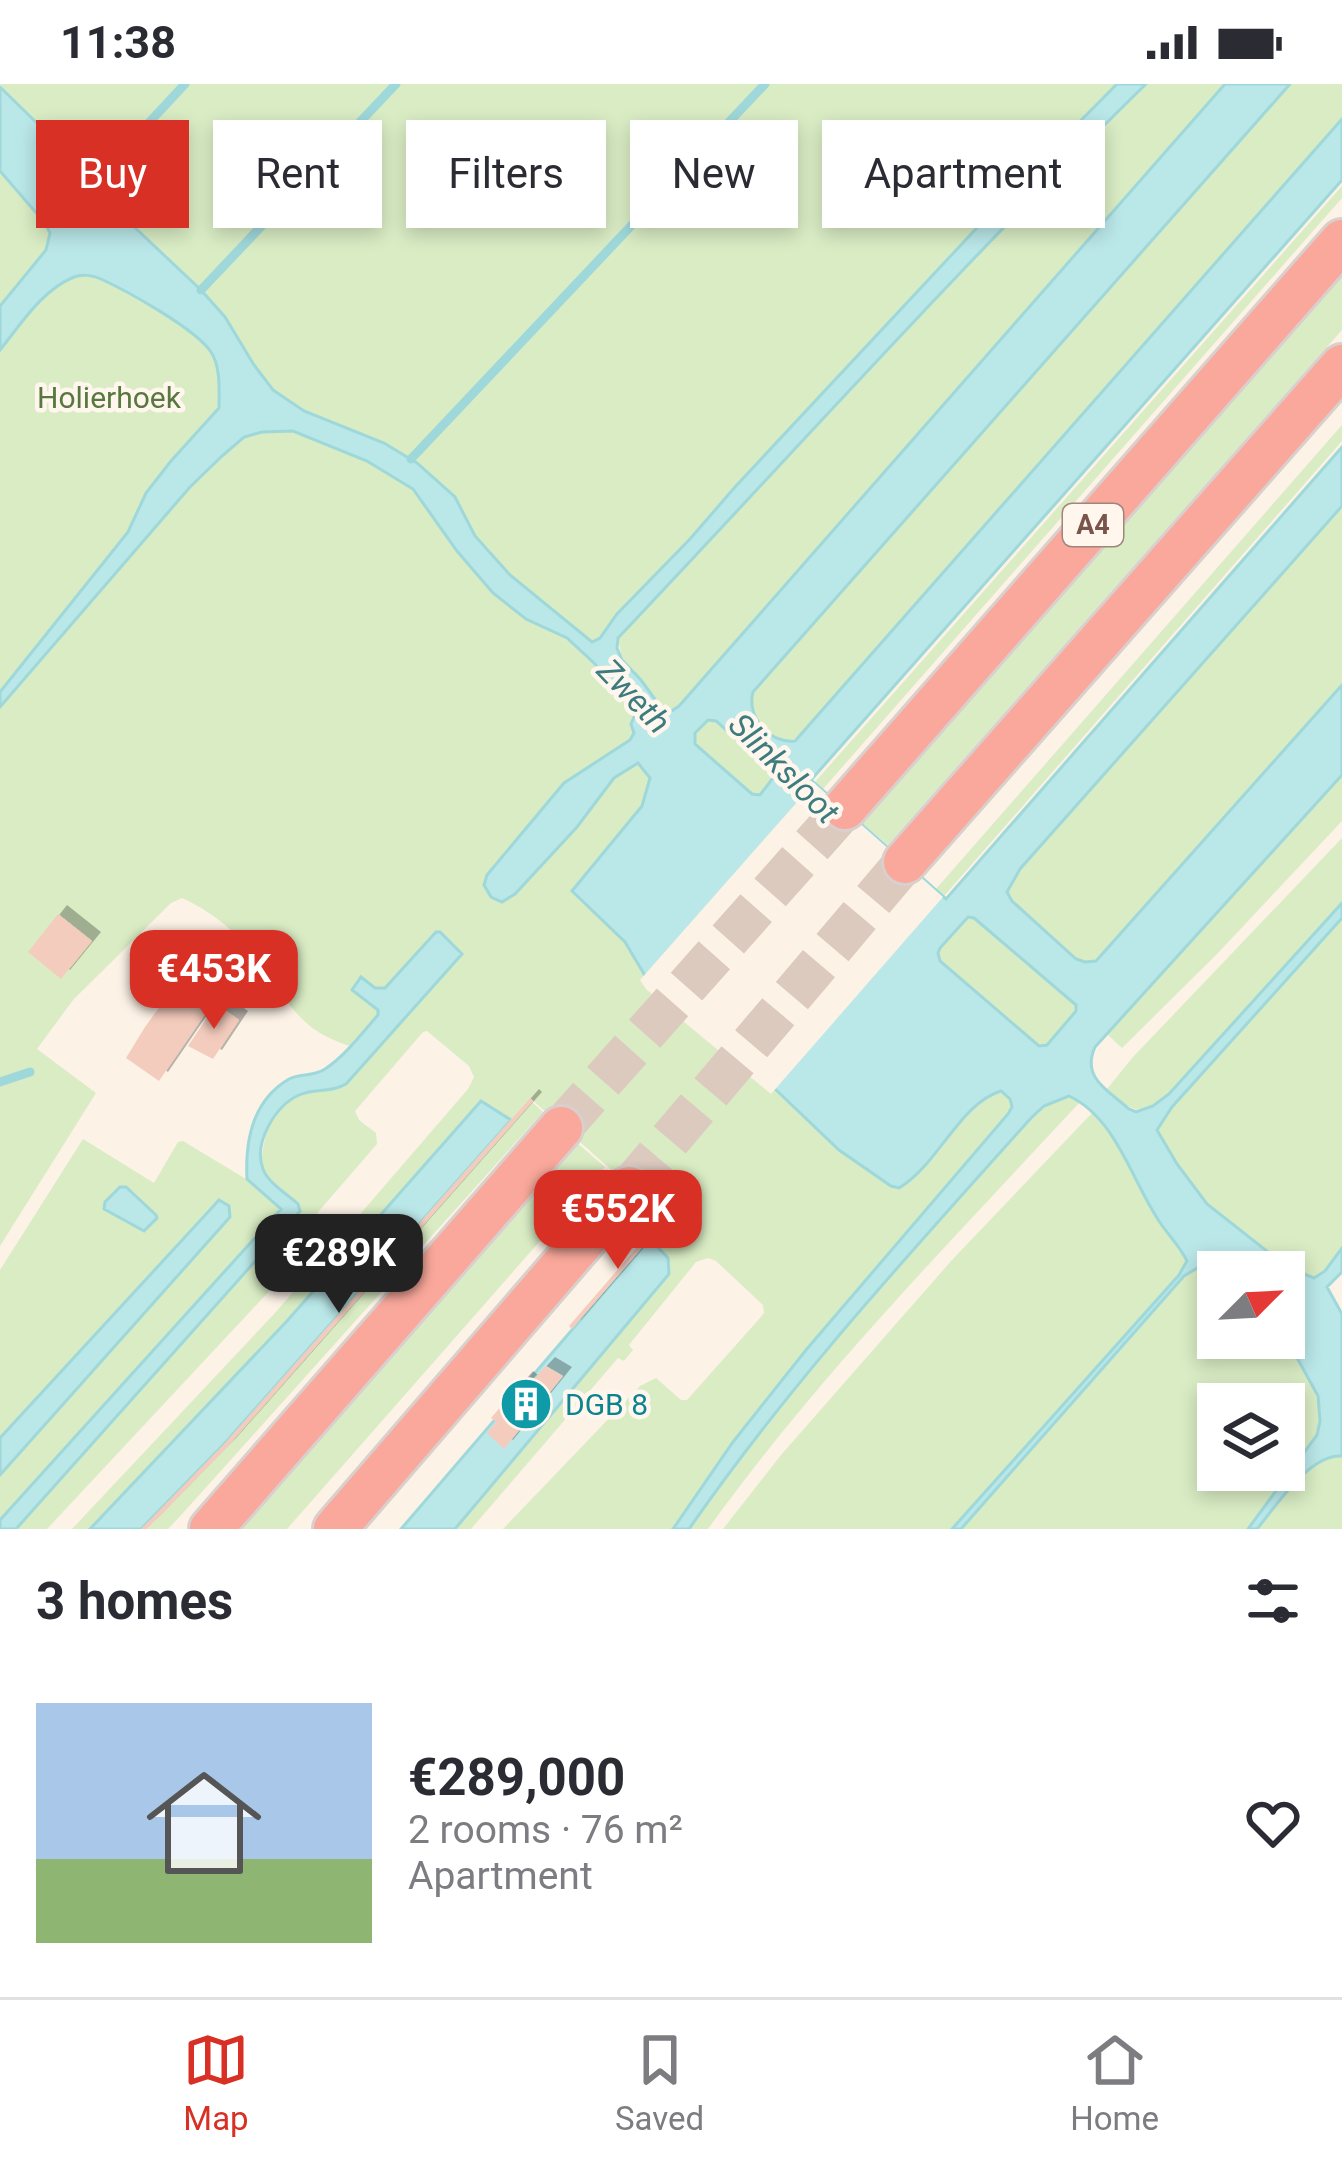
<!DOCTYPE html>
<meta charset="utf-8">
<style>
:root{--surface:#fff;--page:#f7f7f7;--text:#2b2b33;--muted:#7c7c81;--line:#e1e1e2;--accent:#d93025}
body{margin:0;font-family:Roboto,sans-serif;background:var(--page);color:var(--text);height:100vh;display:flex;flex-direction:column;font-size:45px;white-space:nowrap}
*{box-sizing:border-box;margin:0}
p{font-size:39px;color:var(--muted)}
.icon{flex:none;width:66px;height:66px;fill:none;stroke:currentColor;stroke-width:2;stroke-linecap:round;stroke-linejoin:round}
.map{position:relative;height:1445px;overflow:hidden}
.panel{display:flex;flex-direction:column;background:var(--surface);flex:1}
.panel>*{flex:none}
.banner{position:absolute;left:36px;top:36px;width:1272px;height:108px;display:flex;gap:24px}
.needle{width:78px;rotate:66deg}
.tools{position:absolute;left:1197px;top:1167px;display:grid;gap:24px}
.tools a{display:grid;place-items:center;width:108px;height:108px;border-radius:0px;background:var(--surface);box-shadow:0 6px 18px #0003;font-size:60px}
.price{position:absolute;translate:-50% -102px;padding:0 27px;border-radius:24px;background:var(--accent);color:#fff;font-size:39px;line-height:78px;filter:drop-shadow(0 3px 6px #0008)}
.price::after{content:'';position:absolute;left:50%;top:72px;width:36px;height:27px;margin-left:-18px;background:inherit;clip-path:polygon(0 0,100% 0,50% 100%)}
.price.selected{background:#222;color:#fff}
ul{padding:0;list-style:none}
li{display:flex;align-items:center;gap:36px;height:300px;padding:0 36px}
li span{display:grid;place-items:center;flex:none;width:336px;height:240px;border-radius:0px;color:#555}
li>.icon{margin-inline-start:auto}
span .icon{width:144px;height:144px;fill:#fffc;stroke-width:1}
li b{font-size:51px}
h2{display:flex;justify-content:space-between;align-items:center;height:144px;padding:0 36px;font-size:51px}
.pill{padding:0 42px;border-radius:0px;background:var(--surface);box-shadow:0 6px 18px #0003;font-size:42px;line-height:108px}
.pill.selected{background:var(--accent);color:#fff}
.status{display:flex;justify-content:space-between;align-items:center;height:84px;padding:0 60px;background:var(--surface);direction:ltr}
.status svg{height:33px;fill:currentColor}
.tabs{display:flex;justify-content:space-around;align-items:center;height:168px;border-top:3px solid var(--line);background:var(--surface);font-size:33px;color:var(--muted)}
.tabs a{display:grid;justify-items:center;gap:6px}
.tabs .selected{color:var(--accent)}
.map>svg:first-child{display:block}
.green{fill:#d9ecc4;fill-rule:evenodd}
.water{fill:#bae7e8;stroke:#9fd8da;stroke-width:3;fill-rule:evenodd}
.pier{fill:#fdf2e6}
.lines{fill:none;stroke-linecap:round;stroke-linejoin:round}
.stream{stroke:#9fd8da;stroke-width:9}
.building{fill:#f4ccbd;filter:url(#shadow)}
.highway-tunnel{stroke:#dccabf;stroke-width:42;stroke-dasharray:42 21;stroke-linecap:butt}
.highway-casing{stroke:#d9cfcc;stroke-width:48}
.highway{stroke:#f9a89b;stroke-width:42}
.labels{text-anchor:middle;dominant-baseline:central;stroke-width:9;stroke-linejoin:round;paint-order:stroke}
.shield{fill:#fff6ee;stroke:#a0857b;stroke-width:3}
.shield-label{font-size:27px;font-weight:bold;fill:#78544a}
.park-label{font-size:30px;fill:#57783e;stroke:#fff6ee}
.culture-label{font-size:30px;fill:#0d838f;stroke:#fff6ee;text-anchor:start}
.water-label{font-size:33px;font-style:italic;fill:#3c7b7e;stroke:#fff6ee}
</style>
<div class="status"><b>11:38</b><svg viewBox="0 0 49 12"><path d="M0 12V9h3v3zM5 12V6h3v6zM10 12V3h3v9zM15 12V0h3v12zM26 1h20v11H26zM47 4h2v5h-2z"/></svg></div>
<div class="map">
<svg width="1342" height="1445" viewBox="0 0 1342 1445">
<defs>
<filter id="shadow"><feDropShadow dx="9" dy="-9" stdDeviation="0" flood-color="#0004"/></filter>
</defs>
<rect width="100%" height="100%" fill="#fdf2e6"/>
<!-- green -->
<path class="green" d="M0 0H1117L1015 103 735 403 690 455 617 530 600 554 592 558 510 491 474 452 455 413 417 379 384 359 304 327 272 306 184 188 112 122 105 105 10 15Z
M1146 0H1225L679 622 670 628 662 625 641 596 622 576 618 554 1044 100Z
M1290 0H1342V35L805 648 788 659C766 651 745 632 753 608Z
M0 68 216 265 248 315 0 608Z
M1342 102V114L823 705 815 698Z
M1342 192V246L888 761 861 738Z
M1342 341V357L944 812 936 805Z
M293 347 367 377 413 405 457 467 526 535 567 554 594 579 633 623 640 651 508 816 577 743 614 694 638 679 650 694 642 722 572 806 625 858 650 900 773 1003 839 1066 891 1102C902 1096 916 1092 925 1083 950 1059 967 1017 1001 1007L1012 1019 1008 1030 984 1060 806 1266 733 1358 673 1445H503L640 1302 656 1294 681 1316H687L760 1234 764 1229 763 1221 716 1177 708 1174 696 1178 629 1261 633 1266 624 1277 618 1274 471 1445H455L669 1190C671 1174 662 1164 650 1155L666 1134 530 1014 511 1036 482 1018 287 1237 90 1445H72L275 1229 468 1005 474 993 469 982 427 947 423 948 355 1027 359 1036 376 1049 377 1060 318 1128 288 1187 47 1445H16L300 1127C293 1112 277 1105 267 1092 259 1081 262 1068 265 1055 270 1034 286 1012 309 1008 322 1005 333 1007 346 1001L462 870 366 967C348 962 330 956 314 945 284 923 268 885 243 858 228 841 203 823 182 814L171 819 73 916 37 965 96 1009 0 1162V623L190 403C210 384 233 352 262 348 272 346 283 347 293 347Z
M1342 422V601L1103 870 1091 879 1076 875 1066 868 1008 813 1007 808 1011 797Z
M708 636 716 637 773 690 770 698 760 711 753 710 695 660V649Z
M1342 691V737L1217 870 1122 964 1107 950Z
M1342 754V819L1169 1010C1140 1035 1133 1028 1107 1005L1133 973Z
M971 832 1076 921V927L1047 961 1039 963 940 877 938 869C945 856 958 837 971 832Z
M1342 834V1164L1325 1188 1314 1194 1287 1183 1207 1120 1177 1080 1157 1047 1172 1023Z
M1069 1012 1080 1018C952 1156 818 1292 708 1445H689C790 1299 912 1167 1031 1034L1044 1022Z
M532 1018 543 1028 183 1429 168 1445H147L228 1362Z
M1093 1028 1107 1044 1159 1138 1187 1177 1179 1191 952 1445H723L781 1371 952 1176Z
M83 1055 154 1099 178 1058 183 1057 246 1095 282 1125 0 1436V1391L230 1133C232 1124 228 1119 219 1116L213 1120 0 1354V1186Z
M576 1058 605 1083 287 1445H239L383 1283Z
M1200 1183 1218 1191V1254H1284V1250C1306 1279 1325 1315 1317 1351L1248 1445H961L1184 1192ZM1218 1320H1284V1386H1218Z
M1336 1370 1342 1372V1445H1257C1278 1420 1303 1378 1336 1370Z"/>
<!-- water -->
<path class="water" d="M1117 0H1146C964 178 793 369 618 554L617 564 622 576 641 596 662 625 670 628 679 622 1225 0H1290L753 608C746 633 770 660 795 657L1342 35V96L811 696 946 815 1342 363V422L1020 785 1007 808 1012 817 1076 875 1085 878 1096 877 1342 601V691L1095 963C1081 994 1108 1006 1129 1025L1136 1028 1153 1022 1169 1010 1342 819V834L1172 1023 1157 1046 1177 1080 1207 1120 1287 1183 1314 1194 1325 1187 1342 1164V1188L1327 1203 1342 1230V1372C1310 1369 1276 1422 1257 1445H1248L1317 1351 1320 1337 1318 1312 1284 1250V1188H1218V1191L1199 1183 1184 1192 961 1445H952L1179 1191 1187 1177C1180 1162 1168 1151 1159 1137 1131 1095 1116 1034 1069 1012L1044 1022 1031 1034C912 1167 790 1299 689 1445H673L733 1358 806 1266 1008 1030 1012 1023 1010 1015 1001 1007C960 1019 938 1081 899 1104L891 1102 839 1066 773 1003 650 900 625 858 572 807 642 722 650 694 638 679 614 694 577 743 515 810 502 818 491 813 484 801 487 791 564 699 630 656 634 649 631 640 636 628 594 579 567 554 526 535 493 509 457 467 413 405 367 377 293 347 262 348 244 353 222 372 190 403 0 623V608L128 448 146 409 171 377 219 324C219 307 221 283 211 268 196 245 127 207 101 195 93 191 82 190 74 193 42 206 21 240 0 266V222L46 166 50 149 45 139 0 87V3L86 87 105 86V105L112 122 201 206 225 233 254 281 273 306 304 327 384 359 417 379 455 413 475 452 510 491 592 558 600 554 617 530 690 455 735 403 1015 103ZM708 636 716 637 771 686 773 694 760 711 752 710 695 660V649ZM968 833 974 834 1076 921V927L1047 961 1039 962 940 877 938 869 940 864Z
M436 848H440L462 870 346 1000C331 1009 314 1004 299 1011 275 1022 253 1059 263 1085 268 1099 287 1110 298 1120L300 1127 16 1445H0V1436L281 1125 247 1095C245 1057 253 1016 289 995 300 989 313 993 325 985 345 972 362 949 378 931V926L352 906 361 893 375 904H385Z
M481 1017 511 1036 225 1359 141 1445H90L287 1237Z
M120 1103H126L156 1131 157 1134 144 1147 104 1125 105 1118Z
M219 1116 229 1122 230 1133 0 1391V1354Z
M650 1155 668 1174 669 1190 455 1445H401Z"/>
<!-- pier -->
<path class="pier" d="M814 699 943 813 771 1010 689 942 646 905 640 896Z"/>
<g class="lines">
<!-- stream -->
<path class="stream" d="M105 86 185 0
M201 206 396 0
M411 375 765 0
M0 998 30 988"/>
</g>
<!-- building -->
<path class="building" d="M58 830 92 857 61 895 28 868Z
M194 875 227 898 159 997 126 974 145 943Z
M216 920 239 936 213 975 188 962Z
M530 1014 533 1017 228 1362 147 1445H141L225 1359Z
M664 1132 667 1135 572 1245 569 1242Z
M546 1282 563 1292 504 1365 487 1349 496 1338 491 1334 524 1296 529 1300Z"/>
<g class="lines">
<!-- highway-tunnel -->
<path class="highway-tunnel" d="M561 1044 845 724
M629 1104 905 778"/>
<!-- highway casing -->
<g class="highway-casing">
<path id="highway" d="M845 724 1342 157
M905 778 1342 282
M211 1445 561 1044
M335 1445 629 1104"/>
</g>
<!-- highway -->
<use href="#highway" class="highway"/>
</g>
<!-- icons -->
<defs>
<g id="building-disc" transform="scale(2.7)"><circle r="9.5" fill="#0f9aa8" stroke="#fff6ee"/><path d="M-4-6H4V6H1V3H-1V6H-4ZM-2.5-4.3h1.7v1.8h-1.7ZM.8-4.3h1.7v1.8H.8ZM-2.5-1h1.7V.8h-1.7ZM.8-1h1.7V.8H.8Z" fill="#fff"/></g>
</defs>
<g fill-rule="evenodd">
<use href="#building-disc" x="526" y="1320"/>
</g>
<g class="labels">
<!-- shield labels -->
<rect class="shield" x="1063" y="420" width="60" height="42" rx="9"/>
<g class="shield-label">
<text x="1093" y="441">A4</text>
</g>
<!-- park labels -->
<g class="park-label">
<text x="109" y="313">Holierhoek</text>
</g>
<!-- culture labels -->
<g class="culture-label">
<text x="565" y="1320">DGB 8</text>
</g>
<!-- water labels -->
<g class="water-label">
<text transform="translate(634 612) rotate(46)">Zweth</text>
<text transform="translate(784 684) rotate(45)">Slinksloot</text>
</g>
</g>
</svg>
<div class="tools">
<a><svg class="needle" viewBox="-14 -14 28 28"><path d="M0-13l5 13h-10z" fill="#e53935"/><path d="M0 13l5-13h-10z" fill="#7c7c81"/></svg></a>
<a><svg class="icon" aria-label="layers" viewBox="0 0 24 24"><path d="M12 4l9 5-9 5-9-5zM3 14l9 5 9-5"/></svg></a>
</div>
<b class="price" style="left:214px;top:948px">€453K</b>
<b class="price" style="left:618px;top:1188px">€552K</b>
<b class="price selected" style="left:339px;top:1232px">€289K</b>
<div class="banner">
<a class="pill selected">Buy</a>
<a class="pill">Rent</a>
<a class="pill">Filters</a>
<a class="pill">New</a>
<a class="pill">Apartment</a>
</div>
</div>
<section class="panel">
<h2>3 homes<svg class="icon" aria-label="filters" viewBox="0 0 24 24"><path d="M4 7h16M4 17h16"/><circle cx="9" cy="7" r="2"/><circle cx="15" cy="17" r="2"/></svg></h2>
<ul>
<li><span style="background:linear-gradient(#a9c7e8 65%,#8fb573 0)"><svg class="icon" aria-label="home" viewBox="0 0 24 24"><path d="M3 11l9-7 9 7M6 9v11h12V9"/></svg></span><div><b>€289,000</b><p>2 rooms · 76 m²</p><p>Apartment</p></div><svg class="icon" aria-label="heart" viewBox="0 0 24 24"><path d="M12 20l-8-8c-3-5 5-10 8-4 3-6 11-1 8 4z"/></svg></li>
</ul>
</section>
<nav class="tabs">
<a class="selected"><svg class="icon" aria-label="map" viewBox="0 0 24 24"><path d="M3 6l6-2 6 2 6-2v14l-6 2-6-2-6 2zM9 4v14M15 6v14"/></svg>Map</a>
<a><svg class="icon" aria-label="saved" viewBox="0 0 24 24"><path d="M7 4h10v16l-5-4-5 4z"/></svg>Saved</a>
<a><svg class="icon" aria-label="home" viewBox="0 0 24 24"><path d="M3 11l9-7 9 7M6 9v11h12V9"/></svg>Home</a>
</nav>
